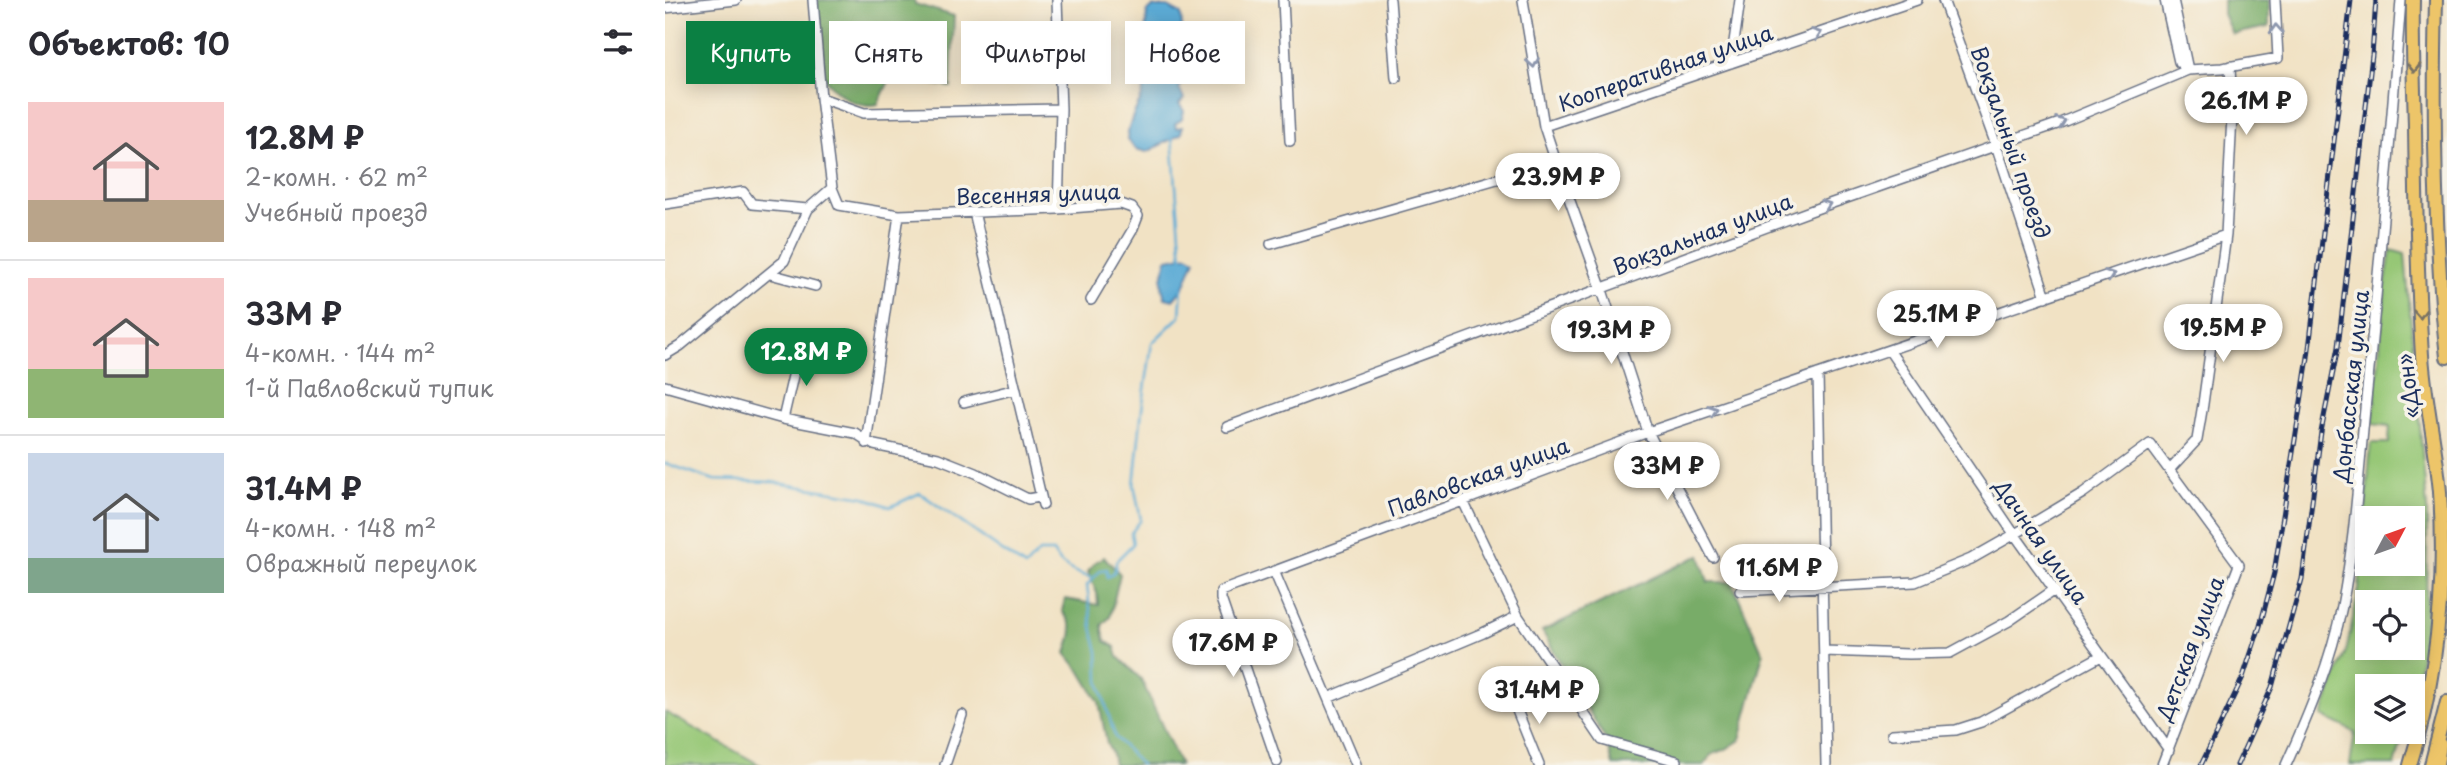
<!DOCTYPE html>
<html lang="ru">
<meta charset="utf-8">
<style>
:root{--surface:#fff;--page:#f7f7f7;--text:#2b2b33;--muted:#7c7c81;--line:#e1e1e2;--accent:#0b8043}
body{margin:0;font-family:"Playpen Sans",sans-serif;background:var(--page);color:var(--text);height:100vh;display:flex;flex-direction:column;font-size:26px;white-space:nowrap}
*{box-sizing:border-box;margin:0}
p{font-size:23px;color:var(--muted)}
.icon{flex:none;width:38px;height:38px;fill:none;stroke:currentColor;stroke-width:2;stroke-linecap:round;stroke-linejoin:round}
.map{position:relative;flex:1;overflow:hidden}
.panel{display:flex;flex-direction:column;background:var(--surface);width:665px}
.panel>*{flex:none}
.banner{position:absolute;left:21px;top:21px;width:665px;height:63px;display:flex;gap:14px}
.needle{width:46px;rotate:49deg}
.controls{position:absolute;left:1690px;top:506px;display:grid;gap:14px}
.controls a{display:grid;place-items:center;width:70px;height:70px;border-radius:0px;background:var(--surface);box-shadow:0 4px 18px #0003;font-size:35px}
.price{position:absolute;translate:-50% -60px;padding:0 16px;border-radius:24px;background:#fff;color:#222;font-size:23px;line-height:46px;filter:drop-shadow(0 2px 4px #0008)}
.price::after{content:'';position:absolute;left:50%;top:42px;width:21px;height:16px;margin-left:-10px;background:inherit;clip-path:polygon(0 0,100% 0,50% 100%)}
.price.current{background:var(--accent);color:#fff}
ul{padding:0;list-style:none}
li{display:flex;align-items:center;gap:21px;height:175px;padding:0 28px}
li+li{border-top:2px solid var(--line)}
li span{display:grid;place-items:center;flex:none;width:196px;height:140px;border-radius:0px;color:#555}
li>.icon{margin-inline-start:auto}
span .icon{width:84px;height:84px;fill:#fffc;stroke-width:1}
li b{font-size:30px}
h2{display:flex;justify-content:space-between;align-items:center;height:84px;padding:0 28px;font-size:30px}
.pill{padding:0 24px;border-radius:0px;background:var(--surface);box-shadow:0 4px 18px #0003;font-size:24px;line-height:63px}
.pill.current{background:var(--accent);color:#fff}
main{display:flex;flex:1;min-height:0}
.map>svg:first-child{display:block}
.green{fill:#96c776;stroke:#587b6a;stroke-width:2;fill-rule:evenodd}
.forest{fill:#78ac67;stroke:#4a6e62;stroke-width:2}
.water{fill:#5babd5;stroke:#3b6d9a;stroke-width:2}
.lines{fill:none;stroke-linecap:round;stroke-linejoin:round}
.stream{stroke:#5babd5;stroke-width:2.5}
.minor-casing{stroke:#666e82;stroke-width:12}
.major-casing{stroke:#666e82;stroke-width:14}
.highway-casing{stroke:#666e82;stroke-width:16}
.minor{stroke:#fff;stroke-width:9}
.major{stroke:#edc569;stroke-width:10}
.highway{stroke:#edc569;stroke-width:12}
.rail-casing{stroke:#1b2f5e;stroke-width:5}
.rail{stroke:#f7f3e8;stroke-width:2.5;stroke-dasharray:8;stroke-linecap:butt}
.oneway{stroke:#8d97ae}
.oneway2{stroke:#797263}
.labels{text-anchor:middle;dominant-baseline:central;stroke-width:7;stroke-linejoin:round;paint-order:stroke}
.street-label{font-size:21px;fill:#1b2f5e;stroke:#f7f3e8}
</style>
<main>
<section class="panel">
<h2>Объектов: 10<svg class="icon" aria-label="filters" viewBox="0 0 24 24"><path d="M4 7h16M4 17h16"/><circle cx="9" cy="7" r="2"/><circle cx="15" cy="17" r="2"/></svg></h2>
<ul>
<li><span style="background:linear-gradient(#f6c9c9 70%,#b9a48a 0)"><svg class="icon" aria-label="home" viewBox="0 0 24 24"><path d="M3 11l9-7 9 7M6 9v11h12V9"/></svg></span><div><b>12.8M ₽</b><p>2-комн. · 62 m²</p><p>Учебный проезд</p></div></li>
<li><span style="background:linear-gradient(#f6c9c9 65%,#8fb573 0)"><svg class="icon" aria-label="home" viewBox="0 0 24 24"><path d="M3 11l9-7 9 7M6 9v11h12V9"/></svg></span><div><b>33M ₽</b><p>4-комн. · 144 m²</p><p>1-й Павловский тупик</p></div></li>
<li><span style="background:linear-gradient(#c9d6e8 75%,#7fa58c 0)"><svg class="icon" aria-label="home" viewBox="0 0 24 24"><path d="M3 11l9-7 9 7M6 9v11h12V9"/></svg></span><div><b>31.4M ₽</b><p>4-комн. · 148 m²</p><p>Овражный переулок</p></div></li>
</ul>
</section>
<div class="map">
<svg width="1782" height="765" viewBox="0 0 1782 765">
<rect width="100%" height="100%" fill="#f7f3e8"/>
<filter id="ink" filterUnits="userSpaceOnUse"><feTurbulence type="fractalNoise" baseFrequency=".0143" numOctaves="2"/><feDisplacementMap in="SourceGraphic" scale="14" xChannelSelector="R" yChannelSelector="G"/><feConvolveMatrix kernelMatrix="1 2 1 2 8 2 1 2 1" color-interpolation-filters="sRGB"/></filter>
<filter id="wash" filterUnits="userSpaceOnUse"><feTurbulence type="fractalNoise" baseFrequency=".00686" numOctaves="4" result="noise"/><feDisplacementMap in="SourceGraphic" scale="28" xChannelSelector="R" yChannelSelector="G"/><feGaussianBlur stdDeviation="1.57" result="paint"/><feColorMatrix in="noise" values="0 0 0 0 0 0 0 0 0 0 0 0 0 0 0 0 0 1.4 0 .05"/><feComposite in="paint" operator="in"/></filter>
<g filter="url(#wash)">
<rect width="100%" height="100%" fill="#f1e2c4"/>
<!-- green -->
<path class="green" d="M1726 250 1740 254 1762 508 1761 633 1748 693V686H1703V732H1739L1730 765H1685L1690 732 1657 716 1682 648 1694 589 1706 443H1724L1725 426 1708 424 1721 279ZM1703 518H1748V564H1703ZM1703 602H1748V648H1703Z
M0 712 95 765H0Z"/>
<!-- forest -->
<path class="forest" d="M153 0H249L250 4 289 16 286 87 226 77 213 104C189 109 170 92 157 75 154 71 149 66 148 61 145 47 150 14 153 0Z
M1558 0H1604V27L1567 34 1558 14Z
M1035 555 1043 582H1067L1098 654 1075 740 1061 749 1046 755 1039 765H948L942 742 877 631Z
M439 557 455 574 445 617 437 625 440 641 450 647 453 657 476 679 515 765H449L447 754 442 744 434 702 416 672 401 653C408 633 411 628 397 611L400 599 433 605 432 593 423 572 429 563Z"/>
<!-- water -->
<path class="water" d="M488 7H503L516 14 518 44 524 45 528 69 514 88 519 99 514 104 519 111 517 119 510 124 511 128 517 127 516 134 482 152 471 149 462 140C463 125 469 113 475 101 482 87 477 72 487 56L480 35 482 12Z
M523 255 530 259 519 287 508 300 500 298C494 283 498 273 502 259Z"/>
<g class="lines">
<!-- stream -->
<path class="stream" d="M507 137 517 260
M0 463 49 480 106 482 199 497 225 507 255 493 360 567 374 552H388C395 567 412 574 428 578
M476 765 450 737 434 681 433 652 427 627 422 585 436 570 442 569V577C450 574 451 569 451 561L468 544 466 533 476 520 469 485 477 409 487 343 515 316 517 287"/>
</g>
</g>
<g filter="url(#ink)">
<g class="lines">
<!-- minor casing -->
<g class="minor-casing">
<path id="minor" d="M148 0 156 98 167 188 174 205 234 215 393 209 456 204 467 208 473 216 468 229 426 300
M392 0 396 109 393 209
M618 0 625 141
M725 0 731 78
M858 0 879 126 891 162 937 290 983 432 1048 557
M1278 0 1331 145 1381 297
M1500 0 1514 62 1523 70 1557 68 1613 58 1610 0
M1508 0 1523 70
M0 8 71 0
M1066 63 1075 0
M156 98 199 113 396 109
M879 126 1252 0
M0 204 78 192 87 204 143 209
M309 212 378 505
M606 244 891 162
M105 274 150 286
M1224 350 1345 528 1504 750
M0 355 15 346 119 261 143 209 167 188
M1153 374 1161 765
M0 386 118 419 190 433 209 445 273 458 311 473 363 499 374 497
M299 402 351 389
M118 419 134 350
M562 427 1156 207 1395 123 1523 70
M201 443 234 215
M1504 470 1532 440 1538 404 1561 235 1567 116 1565 66
M798 501 853 616 937 740 1012 761
M609 571 691 764
M1075 591 1250 582 1306 559 1350 534 1418 493 1485 444 1574 565 1497 765
M1159 651 1244 654 1285 653 1344 621 1389 590
M663 698 818 633 853 616
M847 698 874 765
M1227 734 1291 730 1316 722 1436 656
M612 762 556 599V591L983 432 1561 235
M280 765 297 715
M1621 765C1644 714 1666 661 1677 606 1691 535 1694 462 1702 390 1715 260 1726 130 1736 0"/>
</g>
<!-- major casing -->
<g class="major-casing">
<path id="major" d="M1773 765 1776 744"/>
</g>
<!-- highway casing -->
<g class="highway-casing">
<path id="highway" d="M1771 0C1768 119 1769 239 1782 357
M1745 765C1772 678 1781 583 1775 492 1771 446 1760 401 1757 355 1752 279 1751 203 1750 127 1749 85 1747 42 1748 0
M1766 765 1782 702"/>
</g>
<!-- minor -->
<use href="#minor" class="minor"/>
<!-- major -->
<use href="#major" class="major"/>
<!-- highway -->
<use href="#highway" class="highway"/>
<!-- rail casing -->
<g class="rail-casing">
<path id="rail" d="M1536 765 1578 677 1595 626 1609 573 1643 357 1686 0
M1572 765 1607 687 1637 579 1656 432 1673 347 1707 55 1711 0"/>
</g>
<!-- rail -->
<use href="#rail" class="rail"/>
</g>
<!-- one-way arrows -->
<defs><path id="oneway-chevron" d="M-2-3.5L2.5 0L-2 3.5" fill="none" stroke-width="1.6" stroke-linecap="round" stroke-linejoin="round" transform="scale(1.75)"/></defs>
<g class="oneway">
<use href="#oneway-chevron" transform="translate(1611 29) rotate(-93)"/>
<use href="#oneway-chevron" transform="translate(1152 34) rotate(-19)"/>
<use href="#oneway-chevron" transform="translate(868 63) rotate(80)"/>
<use href="#oneway-chevron" transform="translate(1396 122) rotate(-20)"/>
<use href="#oneway-chevron" transform="translate(1161 205) rotate(-20)"/>
<use href="#oneway-chevron" transform="translate(1445 275) rotate(-19)"/>
<use href="#oneway-chevron" transform="translate(1048 410) rotate(-19)"/>
</g>
<g class="oneway2">
<use href="#oneway-chevron" transform="translate(1749 68) rotate(89)"/>
<use href="#oneway-chevron" transform="translate(1755 314) rotate(87)"/>
</g>
</g>
<g class="labels">
<!-- street labels -->
<g class="street-label">
<text transform="translate(1000 67) rotate(-19)">Кооперативная улица</text>
<text transform="translate(1347 142) rotate(71)">Вокзальный проезд</text>
<text transform="translate(373 193) rotate(-2)">Весенняя улица</text>
<text transform="translate(1037 233) rotate(-21)">Вокзальная улица</text>
<text transform="translate(1685 386) rotate(-84)">Донбасская улица</text>
<text transform="translate(1742 386) rotate(-97)">«Дон»</text>
<text transform="translate(813 476) rotate(-20)">Павловская улица</text>
<text transform="translate(1377 541) rotate(55)">Дачная улица</text>
<text transform="translate(1524 648) rotate(-69)">Детская улица</text>
</g>
</g>
</svg>
<div class="controls">
<a><svg class="needle" viewBox="-14 -14 28 28"><path d="M0-13l5 13h-10z" fill="#e53935"/><path d="M0 13l5-13h-10z" fill="#7c7c81"/></svg></a>
<a><svg class="icon" aria-label="locate" viewBox="0 0 24 24"><circle cx="12" cy="12" r="6"/><path d="M12 2v4M12 18v4M2 12h4M18 12h4"/></svg></a>
<a><svg class="icon" aria-label="layers" viewBox="0 0 24 24"><path d="M12 4l9 5-9 5-9-5zM3 14l9 5 9-5"/></svg></a>
</div>
<b class="price" style="left:1581px;top:137px">26.1M ₽</b>
<b class="price" style="left:893px;top:213px">23.9M ₽</b>
<b class="price" style="left:1272px;top:350px">25.1M ₽</b>
<b class="price" style="left:1558px;top:364px">19.5M ₽</b>
<b class="price" style="left:946px;top:366px">19.3M ₽</b>
<b class="price current" style="left:141px;top:388px">12.8M ₽</b>
<b class="price" style="left:1002px;top:502px">33M ₽</b>
<b class="price" style="left:1114px;top:604px">11.6M ₽</b>
<b class="price" style="left:568px;top:679px">17.6M ₽</b>
<b class="price" style="left:874px;top:726px">31.4M ₽</b>
<div class="banner">
<a class="pill current">Купить</a>
<a class="pill">Снять</a>
<a class="pill">Фильтры</a>
<a class="pill">Новое</a>
</div>
</div>
</main>
